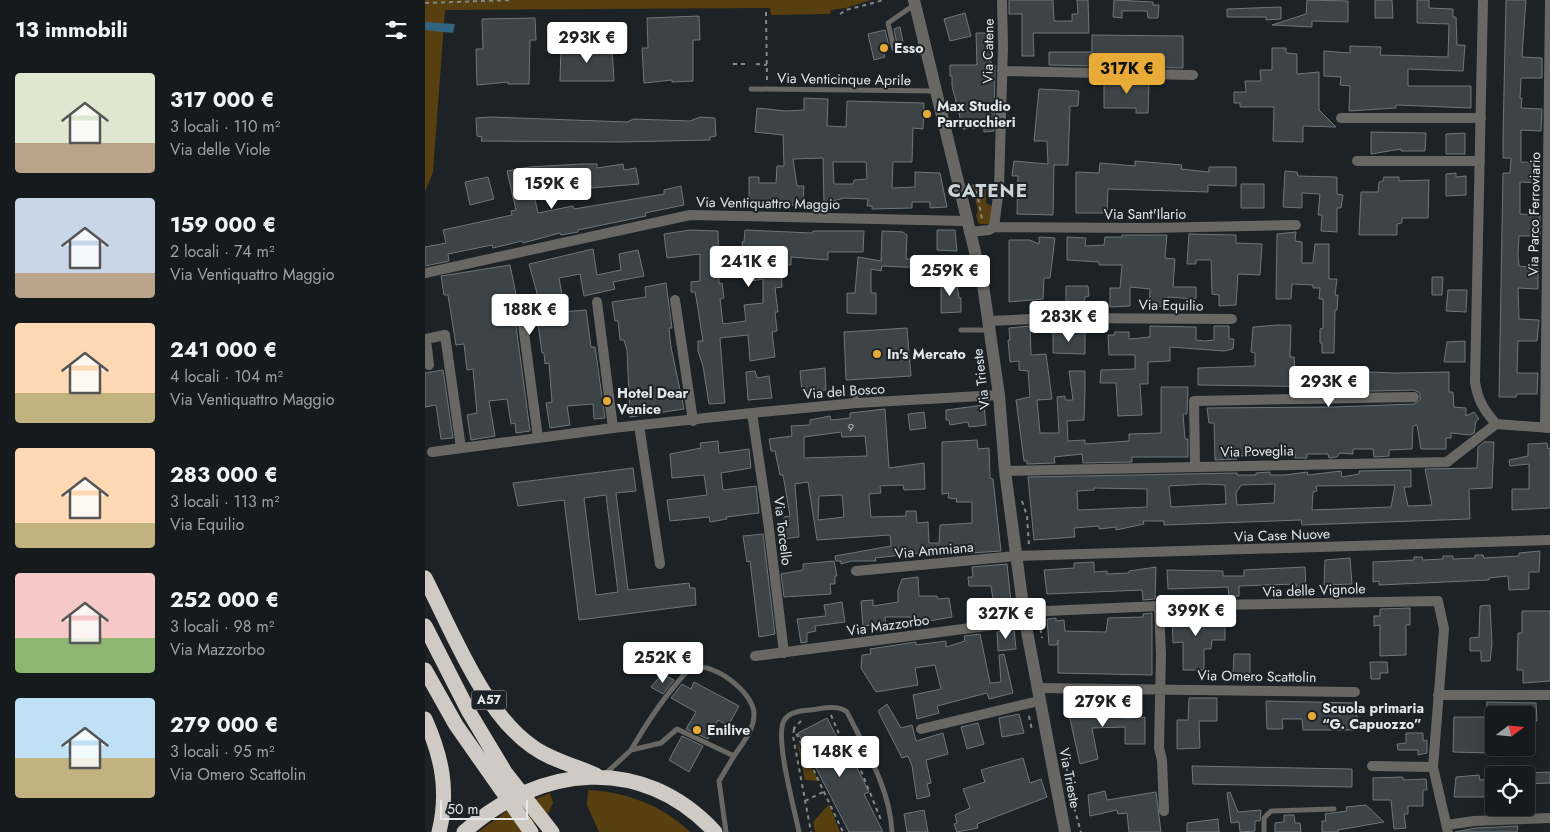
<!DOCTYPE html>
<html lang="it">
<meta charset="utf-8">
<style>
:root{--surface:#151a1c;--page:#222729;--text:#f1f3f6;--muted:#9da1a3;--line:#34383b;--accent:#e8ab37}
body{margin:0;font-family:Jost,sans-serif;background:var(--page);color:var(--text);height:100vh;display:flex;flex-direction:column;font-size:19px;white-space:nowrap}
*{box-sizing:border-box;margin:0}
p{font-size:16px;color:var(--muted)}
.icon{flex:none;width:28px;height:28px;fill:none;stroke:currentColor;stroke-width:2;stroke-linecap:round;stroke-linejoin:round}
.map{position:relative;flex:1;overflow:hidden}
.details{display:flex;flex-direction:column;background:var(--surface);width:425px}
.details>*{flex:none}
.needle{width:32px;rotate:74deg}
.controls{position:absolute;left:1060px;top:706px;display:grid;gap:10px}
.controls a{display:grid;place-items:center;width:50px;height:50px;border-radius:5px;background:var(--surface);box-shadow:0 5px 20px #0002,0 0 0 1px var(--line);font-size:25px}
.scale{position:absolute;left:15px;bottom:12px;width:88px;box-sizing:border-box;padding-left:5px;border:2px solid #e3e7e9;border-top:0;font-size:14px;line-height:18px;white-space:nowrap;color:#e3e7e9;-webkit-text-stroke:4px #1c2225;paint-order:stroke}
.price{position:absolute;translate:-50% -42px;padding:0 11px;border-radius:5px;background:#fff;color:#222;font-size:16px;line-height:32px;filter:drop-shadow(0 1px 2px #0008)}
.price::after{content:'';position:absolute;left:50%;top:30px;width:15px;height:11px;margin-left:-8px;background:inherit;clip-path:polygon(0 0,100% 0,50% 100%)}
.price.selected{background:var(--accent);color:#111}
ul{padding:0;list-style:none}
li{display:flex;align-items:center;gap:15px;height:125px;padding:0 15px}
li span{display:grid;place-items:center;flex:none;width:140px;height:100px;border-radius:5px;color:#555}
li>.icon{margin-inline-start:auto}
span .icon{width:60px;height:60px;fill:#fffc;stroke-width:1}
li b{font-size:21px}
h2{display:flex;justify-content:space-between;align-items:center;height:60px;padding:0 15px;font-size:21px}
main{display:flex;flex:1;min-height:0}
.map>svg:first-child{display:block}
.green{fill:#583f10}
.water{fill:#30647f}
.building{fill:#3d4448;stroke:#6f767a;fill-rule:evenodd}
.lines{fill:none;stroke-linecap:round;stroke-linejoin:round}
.path{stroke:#83888a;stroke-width:2;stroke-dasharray:4 4;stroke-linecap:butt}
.service{stroke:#696764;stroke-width:5}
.minor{stroke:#696764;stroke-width:10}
.tertiary{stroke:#696764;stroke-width:12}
.motorway{stroke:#cfcac3;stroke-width:15}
.poi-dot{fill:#e8ab37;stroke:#1c2225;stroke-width:2}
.labels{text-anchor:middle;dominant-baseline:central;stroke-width:4;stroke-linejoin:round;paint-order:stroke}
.number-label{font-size:11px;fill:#babec1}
.shield{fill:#1c2225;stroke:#a7acae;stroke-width:1}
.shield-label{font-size:12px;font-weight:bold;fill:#e3e7e9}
.poi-label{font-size:14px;font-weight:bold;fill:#e3e7e9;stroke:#1c2225;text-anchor:start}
.street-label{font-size:14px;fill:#e3e7e9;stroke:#1c2225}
.district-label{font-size:19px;font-weight:bold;letter-spacing:1px;fill:#ccd4d8;stroke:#1c2225}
</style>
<main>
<section class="details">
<h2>13 immobili<svg class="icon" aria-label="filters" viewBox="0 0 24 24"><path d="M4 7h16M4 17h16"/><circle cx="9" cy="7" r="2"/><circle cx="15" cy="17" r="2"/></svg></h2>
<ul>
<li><span style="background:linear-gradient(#dfe7d0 70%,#b9a48a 0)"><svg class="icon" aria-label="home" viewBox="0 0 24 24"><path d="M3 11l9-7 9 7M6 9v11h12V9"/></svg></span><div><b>317 000 €</b><p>3 locali · 110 m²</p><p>Via delle Viole</p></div></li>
<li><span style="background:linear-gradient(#c9d6e8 75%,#b9a48a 0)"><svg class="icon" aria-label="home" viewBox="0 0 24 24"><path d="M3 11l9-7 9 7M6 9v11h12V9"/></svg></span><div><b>159 000 €</b><p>2 locali · 74 m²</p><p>Via Ventiquattro Maggio</p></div></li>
<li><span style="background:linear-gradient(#ffd9b3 70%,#c2b280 0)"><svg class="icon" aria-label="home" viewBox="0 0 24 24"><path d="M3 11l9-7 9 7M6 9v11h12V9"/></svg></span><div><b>241 000 €</b><p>4 locali · 104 m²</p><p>Via Ventiquattro Maggio</p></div></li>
<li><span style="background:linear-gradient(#ffd9b3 75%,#c2b280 0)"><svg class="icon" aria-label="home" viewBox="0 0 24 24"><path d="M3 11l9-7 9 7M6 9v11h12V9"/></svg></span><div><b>283 000 €</b><p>3 locali · 113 m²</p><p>Via Equilio</p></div></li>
<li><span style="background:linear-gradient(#f6c9c9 65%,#8fb573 0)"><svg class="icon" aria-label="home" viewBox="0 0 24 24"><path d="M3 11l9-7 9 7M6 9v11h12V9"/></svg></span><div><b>252 000 €</b><p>3 locali · 98 m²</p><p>Via Mazzorbo</p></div></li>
<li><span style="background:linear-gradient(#bfe0f5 60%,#c2b280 0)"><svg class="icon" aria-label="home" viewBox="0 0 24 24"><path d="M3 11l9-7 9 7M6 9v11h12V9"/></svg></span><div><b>279 000 €</b><p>3 locali · 95 m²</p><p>Via Omero Scattolin</p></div></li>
</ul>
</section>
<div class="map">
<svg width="1125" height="832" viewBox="0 0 1125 832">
<rect width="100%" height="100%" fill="#1c2225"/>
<!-- green -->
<path class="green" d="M0 0H446L421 8 406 10 405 14 346 15 345 8 20 10 8 172 0 192Z
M547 184H570V193L561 188V203L570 208 565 224H554L551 216 553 211Z
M372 742 394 781 380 780Z
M163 790C201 792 237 805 265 832H174L162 805Z
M125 793 128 803 124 812 99 832H53L82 811Z
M404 804 415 832H390L388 822Z"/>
<!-- water -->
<path class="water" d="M0 22 30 24 28 33 0 30Z"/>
<!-- building -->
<path class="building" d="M584 0H628L629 21H647V14H653L652 0H663L664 33H608L609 56H597V14H584Z
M689 0 728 2V5H734L733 18H723L722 11H697V18L688 17Z
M882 0 923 1V22L887 21V27L847 25 881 14Z
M950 0H967L968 18H950Z
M992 0H1004V8L1028 9V17H1031L1032 45H1040L1038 71 983 69V86H1046V108L971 105V108L924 111 925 86 915 85 916 77 899 76V51L925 53V46L956 47 955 55 1023 57 1024 24 992 23Z
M1081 0H1101L1097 57 1117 58V78H1096L1095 98H1097L1096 108 1117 109 1116 131 1096 130V162L1116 163 1115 183 1095 182V214L1115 215V236H1094L1093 255 1094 266 1113 268V289L1093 288 1094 319 1114 320 1112 341H1093L1092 373H1113L1112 394H1092L1091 397H1074L1078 173H1085L1086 158H1078V136Z
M856 7V19L841 20V17H802V9Z
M540 13 546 36 525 41 519 19Z
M274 16 275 40H268V81L247 82V80L219 83 217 48H223L222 18Z
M110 18 111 40H105L104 84H83V82L52 85 51 49H58L57 19Z
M475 27 478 42 472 44 469 29Z
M460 30 464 46 457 47 460 57 449 60 443 34Z
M551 33H565L566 65H570L569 131 559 132V127L538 129 527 86V76H525V65H552Z
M667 35 758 36V68L624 65V52H667Z
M157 47H187L189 81H135L136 48Z
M847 48H861V53L872 54V74L894 72V110L911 127 878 126V142L848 141 849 107H815V103H809V92H821L820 81H836L835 70H847Z
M679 80 724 81 723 113H711V108H679Z
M614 89 654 91 653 106H645L643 165H629L628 215 592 214 593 176H587L589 161 623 164 622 141H609Z
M379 98 403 99 402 126 421 127 422 101 499 103 498 129 488 128 487 162H468L467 188 490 187V172L515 173 522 207 505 208V202H487V208L447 209V206H442L443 199 419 198 408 201V204H399L398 158 368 159 372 186H379L378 205 324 206V177H334V183H351L352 166H359L358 135 330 132 332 108 361 111 379 110ZM408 162H441L442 179 429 180 428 184H409Z
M66 117 202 122 209 119 265 121 275 117 290 118 291 136 285 137V140L196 142 56 141 57 137 52 136 51 118Z
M946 132 1001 133 1000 151H976V149L946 154Z
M1040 133V154H1021V134Z
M710 161 757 165 756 169 784 172V167H811V186L783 185V192L683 189 682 213H651V172L674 173 675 163 710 166Z
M156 164H172V168L198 164 199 170 211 168 214 184 166 188V185L156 186V178H135L136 188 108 191 113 213 148 206 149 209 239 194V190L256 186 259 205 220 213 221 216 153 230V232L136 235 135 233 98 243 97 241 68 248 67 245 23 254 24 261 0 266V247L21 243 18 230 87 215 86 211 91 210 82 171 104 167Z
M860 171 872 172 873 176 912 177V194L918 195 916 208H912V232L896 231 897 215H893L895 194 877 193V208L858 207Z
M1031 173V177L1041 176V195L1021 196V174Z
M63 177 69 199 45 205 40 182Z
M959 177H974V181L1004 180 1003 218H977V223L972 224V235H934L936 192H953L954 182 958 181Z
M816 184H839V208H816Z
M265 230 293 231 294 284 297 283 299 298 295 299 298 324 321 321 319 305 338 303V279L326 281 325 251H318L317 242H319L320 230 387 233 388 231H439L438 252H403V260L366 257V265H356L357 287 350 288 353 312H350L352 331 347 332 350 357 325 361 323 335 295 338 300 403 284 404 278 366 273 351V341H278L272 303 270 292H266V282L275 281V254L242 258 239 234Z
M512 230H530L532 251 512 250Z
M457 231 478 232 482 235 481 259H501V268L457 266 456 271 446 269V293H451V314L422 313V293H430L433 257 456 261Z
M871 232 870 241 877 242V263H888L890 244H904V279H912L910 295H913L912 310H910L909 353H897V343H895V329L898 328V299H894L895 288H888V285L867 284 866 299H851L852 234Z
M764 234 811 235V243L837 244 835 275 813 274 811 305 794 306V295L787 294 786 260H771V264H762Z
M697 235H742L740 258 750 259 748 287H771V299L743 297 742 307 724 306 725 289 705 287V306L685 307V288H695L697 265H674V262L642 260V237L661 238 660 246 679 245 680 237H697Z
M614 237 630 238 625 278H619L618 299 584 302V240H605L614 244Z
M168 249 172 275 196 270 194 254 213 250 219 276 188 282 190 289 159 296 155 274 134 278 137 295H135L137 312 161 310 166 347H170L180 418 169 419 168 404 142 406 145 425 125 428 121 403 127 402 124 363 120 364 119 353H117L111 310H96L91 312 90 318 105 431 91 433 90 423 86 424 82 399 64 401 70 436 46 440 42 415 52 413 48 369 42 370 39 344 31 345 23 295H19L16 276 85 265 93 304 113 297 104 264Z
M1007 277H1018L1017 295H1007Z
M531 279 534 298H536V312L516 313V280Z
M241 283 247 328H244L246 347 259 409 205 417 202 350 199 340H195L193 321H190L187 302 221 297 220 287Z
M641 286H663L664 296 660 297 659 308 645 309V301L641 302Z
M1023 290H1042L1041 312 1021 311Z
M853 325H866L865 357H869L870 369 971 373 1024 372V392H1028L1029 407 1041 408V416L1049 412 1054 419 1051 421 1049 433 1045 435 1026 433V438H1021V449H996L992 425 988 426 987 449 964 450V456L949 457 948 449H928V454L915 453 912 457 904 458 903 454H882V458H870V454H855L856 450H836V455L812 456V459L790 460 789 423H784L782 408 909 407 989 404 995 400V393L989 390 908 392V387L773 385V368L830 366V353L826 352 828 327Z
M605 326 606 355 621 354 627 399 612 400 615 433H634L632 397 640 396V400H648L644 371H660V391L659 420 642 421 643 441 660 440V444L704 441V434L736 433V387H763L762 414H758L760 439H763V457H707V462L658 463 657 454 629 457 630 463 602 464V461H599L591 400 605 397 603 371 594 370V361L585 362 583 340H585L584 328Z
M725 326 771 327V340L780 341 789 340V326H804V339H809L808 349 799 351 745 347V361L723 362V384H715L717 415 693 416 691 383H675L676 370 710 369V355H684L683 335H689L690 332H704V339L725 337Z
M482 328 486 376 421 380 419 332Z
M628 332H660V354L628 353Z
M1040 341V362H1019L1022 342Z
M400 368 401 390 377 391 375 371Z
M18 370 28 438 16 439 11 405 0 407V373Z
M330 371 332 378 344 376 347 398 323 400 321 372Z
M559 405 561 425 544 427 543 422 525 425 524 420H521V410Z
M460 409 464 468 499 463 500 489 479 490 478 485 455 486 456 493 444 494 446 517 481 516V511H491L492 523 503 522 504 543H514L515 525 547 523V502H531L532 499 523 498 524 493 517 494V442L552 440 553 449 564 448 565 478 568 479 576 551 546 553V551L495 553 450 558 451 561H427L416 564V561H411L410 556 466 546 465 535 392 540 383 482 370 484 374 537 357 539 355 529 360 528 359 517 365 516 358 475H355L350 451H346L344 439 367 436 366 426 385 425V420L405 416 406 420 425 418V413ZM416 432 417 437 440 436 442 456 379 458V437ZM417 495 419 517 393 520 394 496Z
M499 412 501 428 485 430 483 414Z
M293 441 294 453 324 449 326 468 296 473 298 490 331 486 334 513 301 517 302 519 285 522 284 517 245 521 242 500 282 495 279 475 247 478 245 454 276 448 275 443Z
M1059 442H1069L1067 488 1044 489 1045 519 877 525 876 520 739 525V521H718L719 524 691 530V527L674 529V526L649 528 650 537 609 540 603 477 812 473V475H831V473L845 472V475H860L882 472 883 475 916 471 917 477 934 474V471L986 470V487H979L983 506 1007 505 1000 469 1052 468 1053 447ZM779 484 800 485 801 504 746 507 744 486ZM850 484 849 503 812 505 811 493 816 485ZM970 485 966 507 887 510 888 492 892 491 891 486ZM669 488 722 489V507L653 510 652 491 669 490Z
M1122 443 1123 449 1125 448V508L1087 510V489H1104V464L1085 466 1084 460 1103 456V444Z
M208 468 211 491 191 493 203 590 264 583 265 588H270L271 605 154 620 139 500 93 506 88 483ZM181 495 193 592 171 595 159 498Z
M338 534 350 634 334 637 325 561 322 562 318 536Z
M1115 551 1114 572H1104V589L1084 590 1083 576 1064 578V580L954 585V581L948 582V562L989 560V557H997L998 560 1018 559V556H1028V559L1050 558V555H1058L1059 558 1094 556V553Z
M925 558 927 584 899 585 900 560Z
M409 561 412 576H410V584H405L406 594 359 597 356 574 378 570V564Z
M669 562V572L682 571V574L704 573V571L731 567 730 599 718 600 717 590 622 594 619 570 649 568V563Z
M582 564 587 611 570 613 566 586H544L543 577H548L547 567Z
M880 567 881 592 872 593 871 584 814 586V596H804L803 587 743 589 742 570 798 571V576H819V570Z
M493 577 494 596H512L513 599 524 598 527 617 487 624 485 617H460L461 624 438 626 436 601 448 600V606L473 602V590L477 579Z
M417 602 420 622 390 626 391 631 382 633V642L376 643 372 619 401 616 399 605Z
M1065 605 1067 644 1065 661H1056V651H1045V638L1054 637 1055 606Z
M985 608V625H981V655L955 656V625L949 626V616H955V609Z
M1097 611H1125V681L1098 683V670H1092L1093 633H1097Z
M771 612V619L800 618V640H787L786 649H779V670H758V642L748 643 747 613Z
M727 613V675L633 673V640L632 645H624L622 619 631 618V621L639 620 640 631 681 632 683 618 718 617V614Z
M589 629 591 649 573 651 572 632Z
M555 634 565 683 576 682 574 655 579 654 588 693 564 699 562 693 512 706 514 713 492 719 488 695 516 689 510 665 490 668 493 685 451 692 436 668 437 655 446 654 445 649 491 642V645L521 641V647L540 641 539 636Z
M809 654H825V675H808Z
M945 662H962L963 673H955V679H946Z
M237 674 249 680 238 694 226 687Z
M269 682 314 706 303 726 293 720 283 739 261 729 271 712 246 698 257 684 266 689Z
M764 698H792V721H774L775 748 752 749V720H763Z
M841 701 932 703V730H878L877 719H857L858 729H842Z
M1062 702 1111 703 1112 721 1101 722V715H1061Z
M462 704 476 728 487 725 491 741 518 733 523 754 501 760 506 783 502 784 505 796 492 799 487 766 483 756 477 758 453 711Z
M701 706V718L720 717V744H700V727L667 728 673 759 655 764 643 710 660 707Z
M594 714 599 733 577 737 574 718Z
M1029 717H1069V740L1064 741V753L1028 752Z
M402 718 425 763 429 762 444 792 439 794 458 832H424L373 733Z
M553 723 559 744 542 749 536 727Z
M981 733H998V741L1002 740V753L993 755V750H973L972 744 981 743Z
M257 736 278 746 264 772 244 760Z
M598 758 605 783 616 779 622 797 552 824 553 828 532 832 529 824 532 823 530 815 545 808 538 789 560 782 556 770Z
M767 766 927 769V787L768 784Z
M1125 772V783L1101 784V773Z
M1054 775 1055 780 1069 779V813L1062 814 1060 797H1029L1031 777Z
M978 777V780L1001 779 1002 790H998V806H983V814H979L981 828 969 829 966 800H948V778Z
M680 791 682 800 731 792 736 832H704L702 813 693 814 692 810 665 816 663 795Z
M805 792 813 812 836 810 835 821H830V831L815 832 814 822 806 823 802 793Z
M941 805 959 822 913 830V832H897V821H901L900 814 922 811 921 807Z
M499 810 503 832H482L479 814Z
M859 815H869L870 823H875L876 832H850V823L859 822Z
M793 819 794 832H762V823Z
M1093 826 1092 832H1030L1050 828Z"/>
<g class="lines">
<!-- path -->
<path class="path" d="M0 3 88 0
M341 12 342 80
M415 14 421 10 459 0
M308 64H320
M331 64 342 65
M547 186 551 187 557 219
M551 187H564
M597 501 602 516 604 545
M614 621 617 638
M406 715 422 753 435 768 456 820
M604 716 607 730
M376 721 369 728 372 735 418 832
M369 729 368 736 386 832
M640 759 646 793
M647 800 656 832
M380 801 400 791"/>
<!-- service -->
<path class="service" d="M489 5 463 23 469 49 500 53
M326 89 511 91
M536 330H565
M430 390 431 403
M206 750C220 726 234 704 252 683 256 679 260 672 265 669 284 658 330 692 329 715 329 730 317 744 309 756
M179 775 206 750 236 743 252 729 309 756 294 781 301 832
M374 832C370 811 348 733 360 719 365 712 376 711 385 710 396 709 412 704 422 712 441 750 465 789 467 832
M839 832V818L846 811 909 809"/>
<!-- minor -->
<path class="minor" d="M1058 0 1050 382C1053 401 1059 410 1071 424L1125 428
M577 71 768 75
M916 118H1056
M932 161H1055
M569 227 574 188 578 46 577 0
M544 232 564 230 569 227 724 228 871 225
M0 273 265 215 541 221
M250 300 268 421
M172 302 188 428
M97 317 113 438
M564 321 630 318 807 319
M4 365 1 339 20 335 36 448
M327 413 343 521 359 653
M214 425 235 564
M1120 428 1125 0
M7 452 188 428 327 413 431 403 574 395
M770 466 769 401 989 397
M580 471 1022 462 1071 424
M431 571 591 556 1125 540
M734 606 736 654 734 748 737 760 739 811
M599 612 734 606 1013 601 1019 629 1008 767 1023 832
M330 656 600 621
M612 688 930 692
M1013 695H1125
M496 729 614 701
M947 766 1008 767
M1022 825 1049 821 1125 818"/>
<!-- tertiary -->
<path class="tertiary" d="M489 0 558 285 574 395 580 471 600 621 640 832"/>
<!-- motorway -->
<path class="motorway" d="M0 578C27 631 59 714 108 747 126 760 151 766 171 775
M0 626 44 712 80 772 127 832
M0 670 31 725 106 832
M0 719C17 757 24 791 14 832
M39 832C114 765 217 753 290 832"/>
</g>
<!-- markers -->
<g class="poi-dot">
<circle cx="459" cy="48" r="5"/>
<circle cx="502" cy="114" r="5"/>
<circle cx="452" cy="354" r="5"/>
<circle cx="182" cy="401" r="5"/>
<circle cx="887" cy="716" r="5"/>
<circle cx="272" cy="730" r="5"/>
</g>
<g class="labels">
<!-- number labels -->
<g class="number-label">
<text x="426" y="427">9</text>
</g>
<!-- shield labels -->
<rect class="shield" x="46.5" y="690.5" width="35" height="19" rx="4"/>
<g class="shield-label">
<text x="64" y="700">A57</text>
</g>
<!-- poi labels -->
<g class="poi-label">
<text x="469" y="48">Esso</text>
<text x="512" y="106">Max Studio<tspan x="512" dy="16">Parrucchieri</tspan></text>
<text x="462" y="354">In's Mercato</text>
<text x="192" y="393">Hotel Dear<tspan x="192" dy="16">Venice</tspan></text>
<text x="897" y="708">Scuola primaria<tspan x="897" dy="16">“G. Capuozzo”</tspan></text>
<text x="282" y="730">Enilive</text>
</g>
<!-- street labels -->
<g class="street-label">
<text transform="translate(563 51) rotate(-89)">Via Catene</text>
<text transform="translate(419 79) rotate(1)">Via Venticinque Aprile</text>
<text transform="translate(343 203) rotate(1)">Via Ventiquattro Maggio</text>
<text x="720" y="214">Via Sant'Ilario</text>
<text transform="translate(1109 214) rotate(-89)">Via Parco Ferroviario</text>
<text transform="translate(746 305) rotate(1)">Via Equilio</text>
<text transform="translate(556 379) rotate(-97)">Via Trieste</text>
<text transform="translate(419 391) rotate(-4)">Via del Bosco</text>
<text transform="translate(832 451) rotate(-1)">Via Poveglia</text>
<text transform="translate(358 531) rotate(83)">Via Torcello</text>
<text transform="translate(857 535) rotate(-2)">Via Case Nuove</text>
<text transform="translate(509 550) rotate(-5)">Via Ammiana</text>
<text transform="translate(889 590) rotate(-2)">Via delle Vignole</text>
<text transform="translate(463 625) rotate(-8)">Via Mazzorbo</text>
<text transform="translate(832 676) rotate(1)">Via Omero Scattolin</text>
<text transform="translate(645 778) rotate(79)">Via Trieste</text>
</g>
<!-- district labels -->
<g class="district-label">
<text x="563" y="190">CATENE</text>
</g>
</g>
</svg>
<div class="controls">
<a><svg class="needle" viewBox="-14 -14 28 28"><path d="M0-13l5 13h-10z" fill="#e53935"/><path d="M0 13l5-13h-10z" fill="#9da1a3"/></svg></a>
<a><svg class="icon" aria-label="locate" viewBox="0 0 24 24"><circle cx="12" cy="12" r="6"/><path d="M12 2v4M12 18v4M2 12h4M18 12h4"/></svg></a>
</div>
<div class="scale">50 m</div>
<b class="price" style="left:162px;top:64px">293K €</b>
<b class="price selected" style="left:702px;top:95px">317K €</b>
<b class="price" style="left:127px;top:210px">159K €</b>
<b class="price" style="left:324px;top:288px">241K €</b>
<b class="price" style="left:525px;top:297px">259K €</b>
<b class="price" style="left:105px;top:336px">188K €</b>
<b class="price" style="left:644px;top:343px">283K €</b>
<b class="price" style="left:904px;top:408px">293K €</b>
<b class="price" style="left:771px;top:637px">399K €</b>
<b class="price" style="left:581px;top:640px">327K €</b>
<b class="price" style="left:238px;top:684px">252K €</b>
<b class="price" style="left:678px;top:728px">279K €</b>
<b class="price" style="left:415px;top:778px">148K €</b>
</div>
</main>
